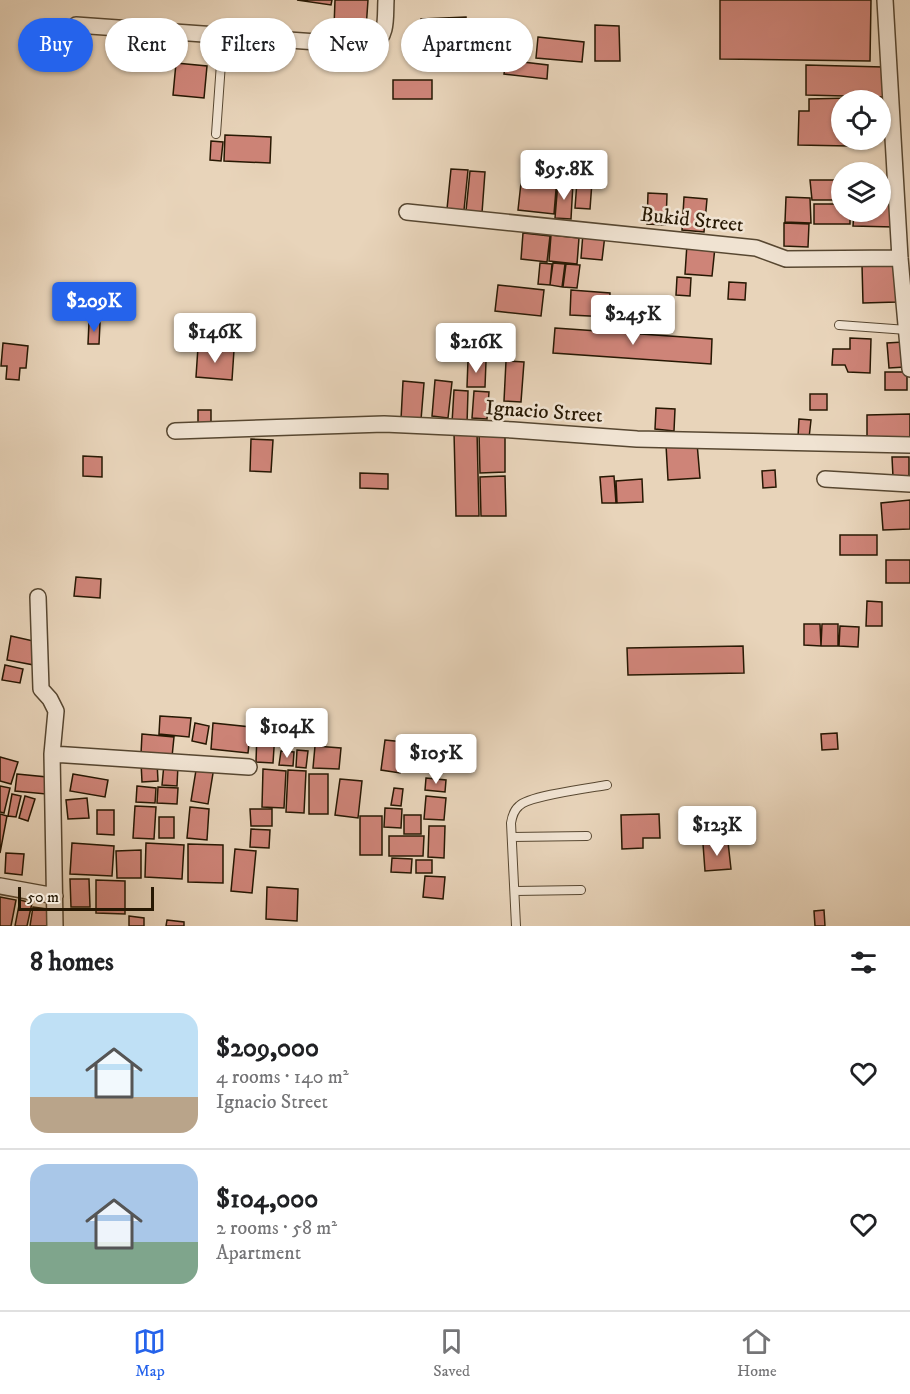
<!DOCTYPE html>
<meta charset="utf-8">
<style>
:root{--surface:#fff;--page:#f6f6f6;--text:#202124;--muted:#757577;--line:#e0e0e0;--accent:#2563eb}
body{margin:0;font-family:"IM FELL DW Pica",serif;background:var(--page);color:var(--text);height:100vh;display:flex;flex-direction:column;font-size:22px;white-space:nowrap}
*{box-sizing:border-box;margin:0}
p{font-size:20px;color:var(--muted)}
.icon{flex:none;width:33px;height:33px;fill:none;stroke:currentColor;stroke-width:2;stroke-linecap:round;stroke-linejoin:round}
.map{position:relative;height:926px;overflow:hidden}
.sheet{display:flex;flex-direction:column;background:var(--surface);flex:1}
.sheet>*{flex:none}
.guide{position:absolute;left:18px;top:18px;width:600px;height:54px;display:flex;gap:12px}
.fabs{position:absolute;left:831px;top:90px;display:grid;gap:12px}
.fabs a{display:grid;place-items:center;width:60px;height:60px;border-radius:50%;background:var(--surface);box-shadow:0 2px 4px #0004;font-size:30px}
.scale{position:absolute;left:18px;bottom:15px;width:136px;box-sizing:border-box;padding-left:6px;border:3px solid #271803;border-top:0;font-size:16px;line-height:21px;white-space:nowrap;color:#271803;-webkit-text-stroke:4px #f0e3d2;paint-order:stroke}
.price{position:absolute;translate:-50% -51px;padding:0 14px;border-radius:6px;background:#fff;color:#222;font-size:20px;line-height:39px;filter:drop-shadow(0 2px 3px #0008)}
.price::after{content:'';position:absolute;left:50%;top:36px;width:18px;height:14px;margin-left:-9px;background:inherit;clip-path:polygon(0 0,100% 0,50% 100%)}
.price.selected{background:var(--accent);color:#fff}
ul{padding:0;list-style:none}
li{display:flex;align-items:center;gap:18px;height:150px;padding:0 30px}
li+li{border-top:2px solid var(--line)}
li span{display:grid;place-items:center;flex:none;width:168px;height:120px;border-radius:18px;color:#555}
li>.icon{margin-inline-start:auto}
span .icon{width:72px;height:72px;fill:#fffc;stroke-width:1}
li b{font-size:26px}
h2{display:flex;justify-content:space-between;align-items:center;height:72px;padding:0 30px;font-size:26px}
.pill{padding:0 21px;border-radius:27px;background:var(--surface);box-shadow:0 2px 4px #0004;font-size:21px;line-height:54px}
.pill.selected{background:var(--accent);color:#fff}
.menu{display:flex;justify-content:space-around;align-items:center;height:84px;border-top:2px solid var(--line);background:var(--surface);font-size:16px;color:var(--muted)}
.menu a{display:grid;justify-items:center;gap:3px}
.menu .selected{color:var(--accent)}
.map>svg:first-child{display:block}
.building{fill:#ce8478;stroke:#271803;stroke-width:1.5}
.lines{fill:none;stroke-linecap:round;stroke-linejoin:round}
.lane-casing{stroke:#574731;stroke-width:10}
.street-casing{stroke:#574731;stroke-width:18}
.lane{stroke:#f0e3d2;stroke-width:8}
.street{stroke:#f0e3d2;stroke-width:15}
.labels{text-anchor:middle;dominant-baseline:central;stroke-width:5;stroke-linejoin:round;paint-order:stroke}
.street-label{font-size:21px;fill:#271803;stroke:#f0e3d2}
</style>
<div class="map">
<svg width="910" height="926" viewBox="0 0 910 926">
<rect width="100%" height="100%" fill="#e8d4ba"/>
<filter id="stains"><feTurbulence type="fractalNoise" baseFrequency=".00333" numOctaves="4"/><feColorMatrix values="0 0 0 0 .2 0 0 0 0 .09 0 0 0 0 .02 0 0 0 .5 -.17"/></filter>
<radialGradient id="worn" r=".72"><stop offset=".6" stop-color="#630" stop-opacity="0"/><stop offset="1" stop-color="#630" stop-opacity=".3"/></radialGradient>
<!-- building -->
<path class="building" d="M297 0H332L331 5Z
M335 0H368L366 29 334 27Z
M720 0H871L870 61 720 59Z
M466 17 468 51 422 53 421 19Z
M595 25 619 26 620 61H595Z
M538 37 584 42 582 62 536 58Z
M506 60 548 65 547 79 504 74Z
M176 63 207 66 204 98 173 95Z
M806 65 883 67V97L806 95Z
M393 80H432V99H393Z
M850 98V100H842V140H849V146L798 145 799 111H809V99Z
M225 135 271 137 270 163 224 161Z
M211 141 223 142 221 161 210 160Z
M451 169 468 170 464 210 447 209Z
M470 171 485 172 482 213 466 211Z
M522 174 557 177 554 214 518 210Z
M810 180H842V200H812Z
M577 181 592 182 590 209 575 208Z
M558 182 573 183 571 219 555 218Z
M648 193 667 194 666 225 647 224Z
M684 197 707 199 704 232 682 230Z
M786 197 810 198 811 223 785 222Z
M880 202H894V227L853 226 854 212H880Z
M814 204H842V212H850V224H814Z
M784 223 809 224 808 247 784 246Z
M523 233 550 236 547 262 521 259Z
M583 233 605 235 602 260 581 258Z
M551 235 579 238 577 264 549 261Z
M687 244 715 247 712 276 685 274Z
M540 263 552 264 550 285 538 284Z
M553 263 565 264 562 287 550 285Z
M566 264 580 265 577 288 563 287Z
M862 265H896L897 302 863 303Z
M677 277 691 278 690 296 676 295Z
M729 282 746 283 745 300 728 299Z
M498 285 544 290 541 316 495 311Z
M571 290 610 293 609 317 570 315Z
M89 322 100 323 99 344H88Z
M555 328 712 339 711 364 553 353Z
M850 338 871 339 870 373 848 372 845 365H832L833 349H850Z
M903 342 905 367 889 368 887 343Z
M3 343 28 346 26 368H20L19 380 6 379 7 366H1Z
M198 347 234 350 232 380 196 377Z
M468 360 486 361 485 387H467Z
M506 361 524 362 521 402 504 401Z
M885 372H907V390H885Z
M435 380 452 382 448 418 432 416Z
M403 381 424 383 421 420 401 419Z
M454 390 468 391 467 424 452 423Z
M474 391 489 392 487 419 472 418Z
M810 394H827V410H810Z
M656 408 675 409 674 431 655 429Z
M198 410H211V427L198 426Z
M910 414V439L867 440V415Z
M799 419 811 420 809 438 798 437Z
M477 431 479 516H456L454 432Z
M505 431V472L480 473 479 432Z
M251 439 273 440 271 472 250 471Z
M697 443 700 478 668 480 666 445Z
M83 456 102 457V477L83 476Z
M892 457H909V477H893Z
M775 470 776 487 763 488 762 471Z
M360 473 388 474V489L360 488Z
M505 476 506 516H481L480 477Z
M614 476 616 503H602L600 477Z
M642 479 643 502 617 503 616 481Z
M910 500V529L883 530 881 503Z
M840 535H877V555H840Z
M886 560H910V583H886Z
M76 577 101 579 100 598 74 596Z
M867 601 882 602V626H866Z
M804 624H820L821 646 804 645Z
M822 624H838V646H821Z
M840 626 859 627 858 647 839 646Z
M11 636 38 642 34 665 7 660Z
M743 646 744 673 628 675 627 648Z
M5 665 23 669 20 683 2 680Z
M160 716 191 718 189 737 159 734Z
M195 723 209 726 206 744 192 741Z
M213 723 251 727 248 753 211 749Z
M292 725 293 744 278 745 276 726Z
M257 732 275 733 273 763 256 762Z
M837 733 838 749 822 750 821 734Z
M142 734 174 737 172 757 141 754Z
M385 740 404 742 400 773 381 770Z
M315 746 341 748 339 769 313 768Z
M297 750 308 751 306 768 296 767Z
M281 751 294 752 293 766 279 765Z
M0 757 18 762 11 784 0 781Z
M141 762H157L158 781 142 782Z
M164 764 178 765 177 786 162 785Z
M197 764 214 767 208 804 191 801Z
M263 769 286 771 284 808 262 807Z
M288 770 306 771 304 813 286 812Z
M17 774 47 777 46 794 15 791Z
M73 774 108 780 105 797 70 791Z
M309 774H328V814H309Z
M426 778 446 780 445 792 425 790Z
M340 779 362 781 358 818 335 815Z
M0 786 10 788 4 813 0 812Z
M137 786 156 788 155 803 136 802Z
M158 787 178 788 177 804 157 803Z
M394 788 403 789 401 806 391 805Z
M12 794 21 796 16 817 8 816Z
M25 796 35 799 28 821 19 818Z
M426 796 446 798 444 820 424 819Z
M87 798 89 818 68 819 66 800Z
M135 806 156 807 154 839 133 838Z
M190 807 209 809 207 840 187 838Z
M385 808 402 809 401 828 384 827Z
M250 809H272V826H251Z
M97 810H114V835L97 834Z
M0 814 7 816 0 853Z
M659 814 660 838H643V848L622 849 621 815Z
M404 815H421V834H404Z
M360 816H382V855H360Z
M159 817H174V838H159Z
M429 826H445L444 858 428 857Z
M251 829 270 830 269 848 250 847Z
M389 836H424L423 856H389Z
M728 842 731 869 705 871 703 844Z
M72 843 114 846 112 876 70 874Z
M146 843 184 845 182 879 145 877Z
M188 844 223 845V883L188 882Z
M235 849 256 851 252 893 231 891Z
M141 850V878H117L116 851Z
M6 853 24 854 22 875 5 873Z
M392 858 412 859 411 873 391 872Z
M416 860H432V873H416Z
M425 876 445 877 443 899 423 897Z
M70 879H89L90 907H71Z
M96 880 125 881V914L96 913Z
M267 887 298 889 297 921 266 919Z
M0 897 16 900 11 926H0Z
M20 900 32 903 27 926H15Z
M33 907 54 910 51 926H30Z
M824 910 825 926H815L814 911Z
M129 916 144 918V926H129Z
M167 920 184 922V926H166Z"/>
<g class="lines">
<!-- lane casing -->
<g class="lane-casing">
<path id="lane" d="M216 134 223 35
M839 325 907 330
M512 837 587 836
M515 891 581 890
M516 926 511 823C512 817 514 810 519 806 528 796 590 788 607 785"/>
</g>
<!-- street casing -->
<g class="street-casing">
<path id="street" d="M885 0 900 258 910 369
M76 25 373 46C388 35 385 17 386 0
M407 212 756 248 786 259 900 258
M175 431 384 424 513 430 637 439 910 445
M825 479 910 484
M38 597 41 689 50 699 56 711 52 754 55 926
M52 754 249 767
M0 886 55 896"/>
</g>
<!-- lane -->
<use href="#lane" class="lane"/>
<!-- street -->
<use href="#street" class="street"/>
</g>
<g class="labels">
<!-- street labels -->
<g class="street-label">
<text transform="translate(692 220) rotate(6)">Bukid Street</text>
<text transform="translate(544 412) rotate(4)">Ignacio Street</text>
</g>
</g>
<rect width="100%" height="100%" filter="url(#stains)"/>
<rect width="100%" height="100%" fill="url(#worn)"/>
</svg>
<div class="fabs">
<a><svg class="icon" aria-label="locate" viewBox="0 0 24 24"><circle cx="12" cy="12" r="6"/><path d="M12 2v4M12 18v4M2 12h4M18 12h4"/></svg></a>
<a><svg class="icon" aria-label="layers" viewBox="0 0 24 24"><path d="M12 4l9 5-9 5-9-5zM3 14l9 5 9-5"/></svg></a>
</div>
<div class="scale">50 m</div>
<b class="price" style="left:564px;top:201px">$95.8K</b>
<b class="price selected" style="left:94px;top:333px">$209K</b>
<b class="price" style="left:633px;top:346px">$245K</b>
<b class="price" style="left:215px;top:364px">$146K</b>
<b class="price" style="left:476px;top:374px">$216K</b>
<b class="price" style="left:287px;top:759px">$104K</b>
<b class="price" style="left:436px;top:785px">$105K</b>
<b class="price" style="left:717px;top:857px">$123K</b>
<div class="guide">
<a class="pill selected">Buy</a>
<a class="pill">Rent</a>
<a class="pill">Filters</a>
<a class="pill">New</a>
<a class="pill">Apartment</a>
</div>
</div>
<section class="sheet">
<h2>8 homes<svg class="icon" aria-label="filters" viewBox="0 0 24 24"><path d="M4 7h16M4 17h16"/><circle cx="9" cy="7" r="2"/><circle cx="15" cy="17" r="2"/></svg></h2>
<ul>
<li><span style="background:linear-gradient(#bfe0f5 70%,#b9a48a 0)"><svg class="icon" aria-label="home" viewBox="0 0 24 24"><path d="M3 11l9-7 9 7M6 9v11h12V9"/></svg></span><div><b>$209,000</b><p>4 rooms · 140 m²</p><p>Ignacio Street</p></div><svg class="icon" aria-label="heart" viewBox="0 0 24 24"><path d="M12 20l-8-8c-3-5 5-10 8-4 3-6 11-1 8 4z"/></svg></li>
<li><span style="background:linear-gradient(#a9c7e8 65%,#7fa58c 0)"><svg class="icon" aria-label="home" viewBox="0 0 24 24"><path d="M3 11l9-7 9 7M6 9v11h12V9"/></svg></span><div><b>$104,000</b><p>2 rooms · 58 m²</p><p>Apartment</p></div><svg class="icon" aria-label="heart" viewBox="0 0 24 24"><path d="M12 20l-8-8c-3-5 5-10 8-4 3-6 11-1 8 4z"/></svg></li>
</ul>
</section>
<nav class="menu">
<a class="selected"><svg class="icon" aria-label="map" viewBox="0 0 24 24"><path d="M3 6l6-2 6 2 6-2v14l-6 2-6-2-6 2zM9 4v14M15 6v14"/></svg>Map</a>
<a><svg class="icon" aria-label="saved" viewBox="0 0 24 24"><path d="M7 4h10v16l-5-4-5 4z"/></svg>Saved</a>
<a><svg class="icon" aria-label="home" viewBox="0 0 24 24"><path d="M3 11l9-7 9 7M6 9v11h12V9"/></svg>Home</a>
</nav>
